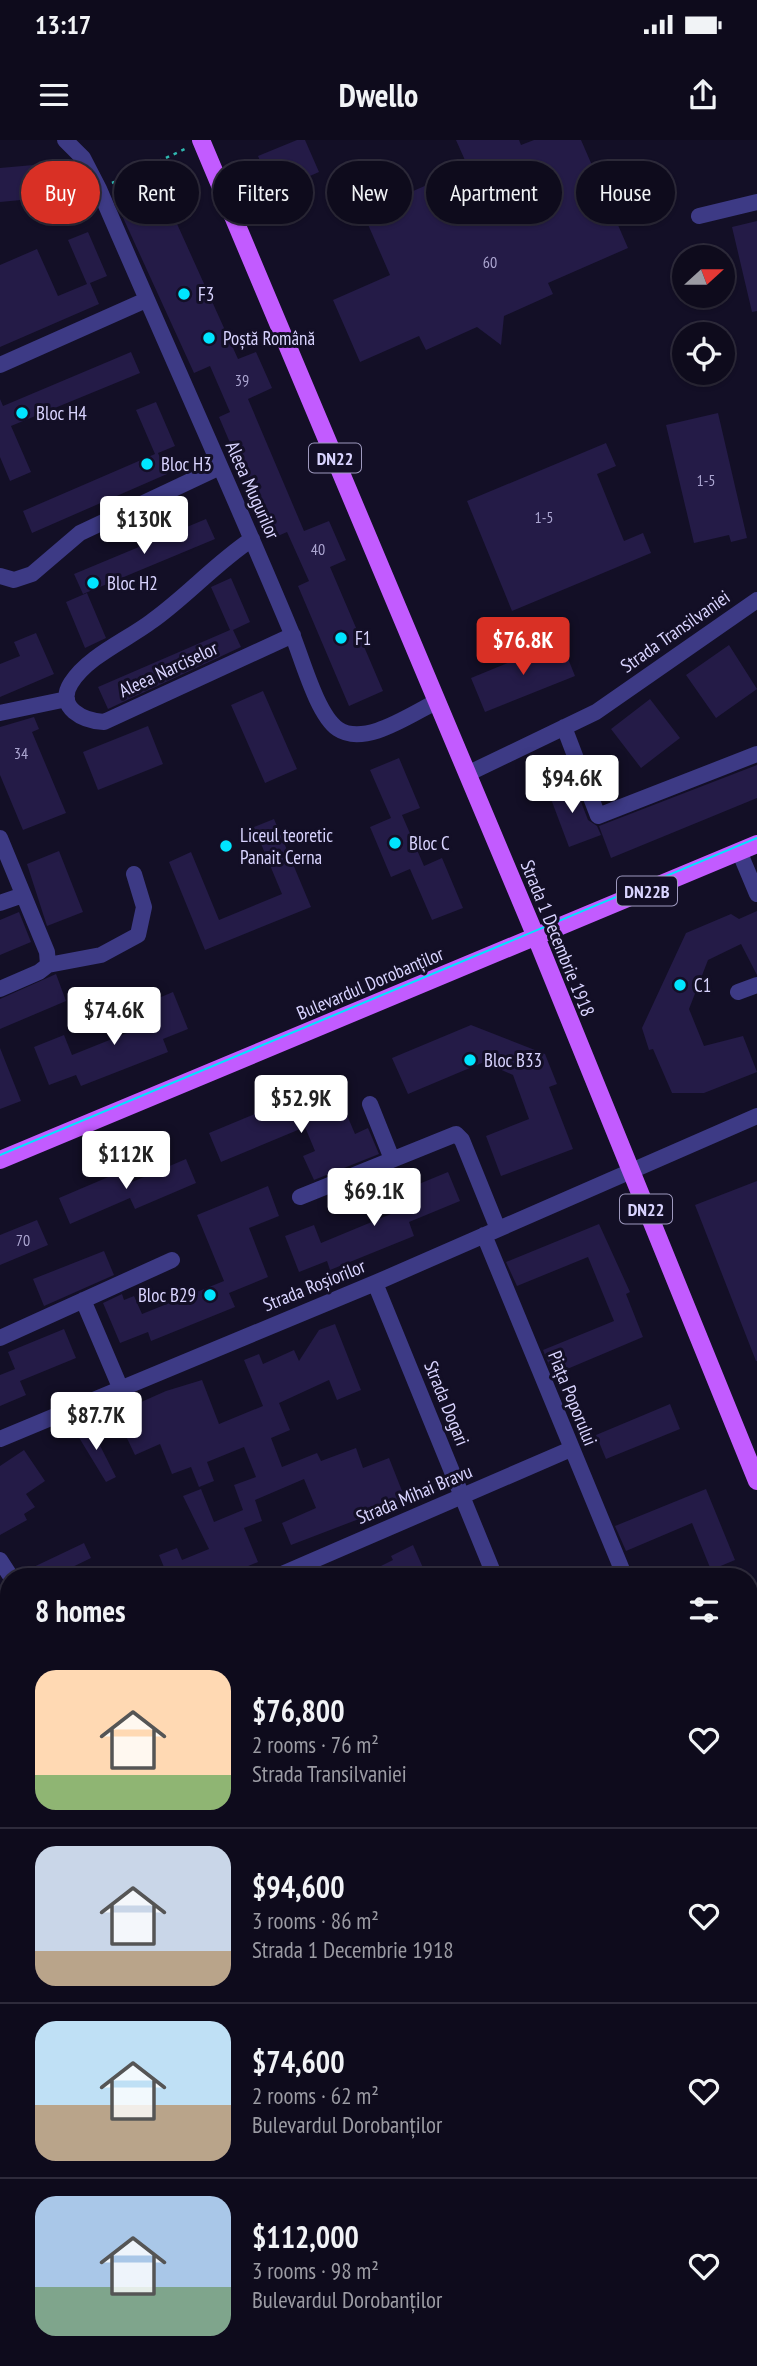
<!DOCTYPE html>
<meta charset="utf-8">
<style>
:root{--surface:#0e0b1c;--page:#171425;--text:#f1f3f6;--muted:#9b9ba3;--line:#2e2b3b;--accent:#d93025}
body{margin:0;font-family:"PT Sans Narrow",sans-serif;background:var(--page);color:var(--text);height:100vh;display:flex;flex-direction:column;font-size:26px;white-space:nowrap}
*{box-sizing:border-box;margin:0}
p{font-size:23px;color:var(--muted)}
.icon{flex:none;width:38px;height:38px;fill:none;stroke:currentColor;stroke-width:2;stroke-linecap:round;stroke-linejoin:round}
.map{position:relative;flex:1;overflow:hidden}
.details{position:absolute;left:0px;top:1428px;width:758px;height:798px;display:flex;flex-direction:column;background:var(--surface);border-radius:28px 28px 0 0;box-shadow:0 2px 5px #0004,0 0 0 2px var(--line)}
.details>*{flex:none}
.banner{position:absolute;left:21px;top:21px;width:716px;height:63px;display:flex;gap:14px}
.needle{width:46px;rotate:69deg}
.fabs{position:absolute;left:672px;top:105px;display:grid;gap:14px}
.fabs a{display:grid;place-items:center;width:63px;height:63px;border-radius:50%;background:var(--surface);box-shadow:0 2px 5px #0004,0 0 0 2px var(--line);font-size:35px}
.price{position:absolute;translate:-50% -60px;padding:0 16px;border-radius:7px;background:#fff;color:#222;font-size:23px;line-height:46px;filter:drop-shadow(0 2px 4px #0008)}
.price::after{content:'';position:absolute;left:50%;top:42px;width:21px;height:16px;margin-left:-10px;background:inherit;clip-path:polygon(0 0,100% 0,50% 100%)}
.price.selected{background:var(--accent);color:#fff}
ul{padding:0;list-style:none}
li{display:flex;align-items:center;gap:21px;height:175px;padding:0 35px}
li+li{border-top:2px solid var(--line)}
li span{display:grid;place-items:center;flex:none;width:196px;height:140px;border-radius:21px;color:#555}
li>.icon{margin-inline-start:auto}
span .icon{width:84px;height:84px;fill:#fffc;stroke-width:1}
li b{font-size:30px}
h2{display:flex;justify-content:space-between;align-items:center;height:84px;padding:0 35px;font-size:30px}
.tag{padding:0 24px;border-radius:32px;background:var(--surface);box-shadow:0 2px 5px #0004,0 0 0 2px var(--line);font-size:24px;line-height:63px}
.tag.selected{background:var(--accent);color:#fff}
.status{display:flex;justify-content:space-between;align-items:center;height:49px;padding:0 35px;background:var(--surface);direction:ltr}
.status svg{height:19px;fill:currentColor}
header{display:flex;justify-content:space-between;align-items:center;height:91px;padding:0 35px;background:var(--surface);font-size:32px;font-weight:700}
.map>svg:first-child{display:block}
.building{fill:#241b47}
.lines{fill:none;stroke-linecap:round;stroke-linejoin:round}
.path{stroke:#2fb8b0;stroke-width:2.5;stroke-dasharray:3.5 5;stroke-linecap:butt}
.minor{stroke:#3d3a85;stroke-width:16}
.major{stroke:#c25bff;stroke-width:18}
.tram{stroke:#00e5ff;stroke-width:2}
.poi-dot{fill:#00e5ff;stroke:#130f26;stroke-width:2.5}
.labels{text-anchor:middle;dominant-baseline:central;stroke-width:6;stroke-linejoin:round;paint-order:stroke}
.number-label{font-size:16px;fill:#aca6d1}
.shield{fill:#130f26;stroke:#9e99be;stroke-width:2}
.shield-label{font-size:18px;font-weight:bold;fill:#d9d4ff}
.poi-label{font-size:19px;fill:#d9d4ff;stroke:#130f26;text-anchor:start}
.street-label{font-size:19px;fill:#d9d4ff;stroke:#130f26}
</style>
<div class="status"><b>13:17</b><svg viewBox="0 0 49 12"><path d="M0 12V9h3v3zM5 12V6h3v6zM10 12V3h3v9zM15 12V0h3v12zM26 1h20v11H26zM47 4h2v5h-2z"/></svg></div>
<header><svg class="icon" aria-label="menu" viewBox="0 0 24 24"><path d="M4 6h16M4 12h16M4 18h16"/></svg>Dwello<svg class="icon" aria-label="share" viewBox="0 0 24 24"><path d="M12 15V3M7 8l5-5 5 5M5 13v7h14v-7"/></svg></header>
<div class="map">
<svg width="757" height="2226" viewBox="0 0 757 2226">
<rect width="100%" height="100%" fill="#130f26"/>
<!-- building -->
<path class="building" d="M297 0H305L319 32 273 52 258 16Z
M456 0H519L521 5 534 0H581L628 108 548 143 553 154 504 176 501 205 477 187 426 210 419 196 360 222 333 160 390 135 363 73 468 27Z
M56 23 60 69 44 71 42 58 0 62V28Z
M154 44 168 77 173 75 238 219 256 212 272 248 248 259 304 391 329 381 346 420 330 427 383 551 349 566 298 446 309 441 287 392 271 399 219 277 230 272 210 226 194 233 115 60Z
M757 81V171L752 172 732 87Z
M88 92 107 136 90 143 99 164 0 207V125L37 109 58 156 87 144 68 100Z
M131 212 140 233 11 286 31 332 10 341 0 317V259L3 266Z
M156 262 175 306 158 313 167 334 32 393 23 371 155 314 136 270Z
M718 273 747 398 731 402 729 395 694 403 666 285Z
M606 303 616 326 597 334 624 401 643 393 651 413 512 471 467 361Z
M206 379 215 399 83 454 74 434Z
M231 438 250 482 233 490 241 507 108 569 98 547 230 490 211 447Z
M87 453 106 498 85 508 66 462Z
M36 493 54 534 0 557V524L20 516 14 502Z
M561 501 575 536 485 572 471 538Z
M729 505 757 549 716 578 686 535Z
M263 551 297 629 265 643 231 565Z
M650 559 680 598 641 628 611 589Z
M34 577 39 589 32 592 66 673 23 690 0 635V587Z
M148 586 163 624 98 650 83 612Z
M399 618 420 668 402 675 424 726 442 718 463 768 432 780 410 729 391 737 370 687 391 678 370 630Z
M757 625V658L611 718 599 686Z
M573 641 588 680 597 686 601 695 569 707 548 651Z
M274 679 311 767 205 810 169 722 191 712 219 780 282 754 254 687Z
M59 711 83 772 47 786 27 724Z
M757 771V835L741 804 708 820 689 869 704 906 743 896 757 932 704 953H672L653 909 649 910 642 888 686 793 731 774 739 779Z
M19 772 31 802 0 815V780Z
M56 834 66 861 0 889V859Z
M173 852 188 889 163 899 168 912 81 946 76 935 49 945 34 907 64 895 72 915 152 883 144 864Z
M471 885 545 914 557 944 549 947 573 1009 501 1036 486 996 529 979 513 935 484 922 408 954 392 918Z
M0 908 21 961 0 969Z
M338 954 355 994 368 988 379 1014 314 1040 303 1016 315 1011 305 987 221 1022 209 993 293 958 298 970Z
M186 1019 196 1043 135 1069 130 1058 70 1084 59 1058 120 1032 125 1045Z
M448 1032 460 1061 409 1082 414 1096 330 1130 327 1121 299 1132 285 1096 314 1085 321 1103 403 1069 397 1053Z
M757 1041V1221H756L695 1065Z
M268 1046 279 1076 249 1088 268 1137 229 1153 235 1167 151 1201 148 1192 120 1203 103 1163 122 1154 124 1160 134 1156 142 1174 224 1141 197 1075Z
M37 1080 48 1105 0 1125V1095Z
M599 1084 630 1152 626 1154 643 1197 553 1235 543 1210 614 1181 588 1117 517 1146 506 1122Z
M104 1111 114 1135 44 1166 33 1139Z
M335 1184 361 1250 337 1260 329 1240 279 1263 290 1290 271 1298 282 1327 317 1313 321 1321 356 1308 363 1328 389 1318 406 1361 291 1405 282 1383 316 1368 304 1339 255 1360 262 1381 244 1388 258 1422 234 1432 236 1437H168L159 1415 177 1408 182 1420 209 1409 183 1356 201 1349 214 1382 243 1370 234 1345 256 1337 244 1307 207 1322 214 1341 199 1347 191 1327 172 1334 160 1304 135 1315 123 1290 119 1292 112 1275 166 1251 202 1240 219 1284 263 1266 244 1220 259 1214 263 1224 294 1210 299 1221 319 1190Z
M64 1189 76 1218 20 1241 26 1255 0 1266V1235L15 1229 8 1212Z
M670 1264 680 1289 606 1319 596 1295Z
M89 1284 116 1337 106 1342 75 1291Z
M24 1310 45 1341 26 1354 35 1367 24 1374 27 1380 0 1395V1326Z
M706 1349 735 1420 711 1430 692 1383 626 1411 615 1386Z
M84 1403 91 1418 52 1437H21V1433Z
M413 1405 427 1437H359L393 1420 391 1416Z"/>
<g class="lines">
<!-- path -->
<path class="path" d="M112 43 185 9"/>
<!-- minor -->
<path class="minor" d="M65 0 83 18 99 49C162 196 228 341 290 489 301 514 316 574 338 589 365 607 411 574 436 562
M699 76 757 62
M0 225 146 160
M252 399C216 423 187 456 152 481 127 500 88 516 71 543 55 568 84 581 104 582L293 495
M0 436 14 440 32 434 80 393 220 327
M0 573 67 559
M564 587 598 676 757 614
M467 634 596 572 757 460
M0 698 47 812 48 825
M739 711 757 754
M0 763 23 755
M48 825 101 815 138 795 144 767 134 734
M0 849 39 832 48 825
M738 852 757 845
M370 964 392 1019
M300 1057 456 994 462 1000 498 1089
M484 1095 625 1437
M375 1143 495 1437
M83 1160 120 1247
M0 1198 172 1120
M0 1299 375 1143 757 976
M0 1420 11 1437
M275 1437 571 1309
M0 1579 9 1573
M749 1722 757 1742
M749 2008 757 2004
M0 2184 9 2178
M349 2226 362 2217"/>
<!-- major -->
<path class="major" d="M201 0 536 797 757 1341
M0 1020 757 704
M749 1489 757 1485
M0 1900 9 1893"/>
<!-- tram -->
<path class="tram" d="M0 1015 757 698"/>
</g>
<!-- markers -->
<g class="poi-dot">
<circle cx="184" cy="154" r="7"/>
<circle cx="209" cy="198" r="7"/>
<circle cx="22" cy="273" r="7"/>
<circle cx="147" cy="324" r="7"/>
<circle cx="93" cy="443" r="7"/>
<circle cx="341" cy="498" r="7"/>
<circle cx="395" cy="703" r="7"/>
<circle cx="226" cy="706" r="7"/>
<circle cx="680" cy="845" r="7"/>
<circle cx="470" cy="920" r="7"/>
<circle cx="210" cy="1155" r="7"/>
</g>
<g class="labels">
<!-- number labels -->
<g class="number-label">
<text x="490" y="122">60</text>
<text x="242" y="240">39</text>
<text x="706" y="340">1-5</text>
<text x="544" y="377">1-5</text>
<text x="318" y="409">40</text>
<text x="21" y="613">34</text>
<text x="23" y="1100">70</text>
</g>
<!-- shield labels -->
<g class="shield">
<rect x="309" y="303.5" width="52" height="29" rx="5"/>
<rect x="617" y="736.5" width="60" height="29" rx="5"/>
<rect x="620" y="1054.5" width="52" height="29" rx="5"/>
</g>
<g class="shield-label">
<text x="335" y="318">DN22</text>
<text x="647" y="751">DN22B</text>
<text x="646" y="1069">DN22</text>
</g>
<!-- poi labels -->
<g class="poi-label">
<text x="198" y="154">F3</text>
<text x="223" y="198">Poștă Română</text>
<text x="36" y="273">Bloc H4</text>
<text x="161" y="324">Bloc H3</text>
<text x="107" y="443">Bloc H2</text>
<text x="355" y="498">F1</text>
<text x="240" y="695">Liceul teoretic<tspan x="240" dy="22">Panait Cerna</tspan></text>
<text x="409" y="703">Bloc C</text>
<text x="694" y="845">C1</text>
<text x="484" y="920">Bloc B33</text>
<text x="196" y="1155" text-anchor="end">Bloc B29</text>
</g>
<!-- street labels -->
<g class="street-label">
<text transform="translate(253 350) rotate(66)">Aleea Mugurilor</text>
<text transform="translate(675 491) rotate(-35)">Strada Transilvaniei</text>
<text transform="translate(168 529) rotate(-25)">Aleea Narciselor</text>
<text transform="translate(558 798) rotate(68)">Strada 1 Decembrie 1918</text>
<text transform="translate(370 843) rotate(-23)">Bulevardul Dorobanților</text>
<text transform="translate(314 1145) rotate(-22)">Strada Roșiorilor</text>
<text transform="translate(573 1258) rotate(68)">Piața Poporului</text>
<text transform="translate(447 1263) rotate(68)">Strada Dogari</text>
<text transform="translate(414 1354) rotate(-23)">Strada Mihai Bravu</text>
</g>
</g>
</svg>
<div class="fabs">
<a><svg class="needle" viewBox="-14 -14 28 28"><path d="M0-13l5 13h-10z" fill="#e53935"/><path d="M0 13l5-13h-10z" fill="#9b9ba3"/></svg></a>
<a><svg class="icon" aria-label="locate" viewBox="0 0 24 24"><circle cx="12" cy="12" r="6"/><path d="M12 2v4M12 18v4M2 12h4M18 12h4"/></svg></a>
</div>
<b class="price" style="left:144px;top:416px">$130K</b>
<b class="price selected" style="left:523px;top:537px">$76.8K</b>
<b class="price" style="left:572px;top:675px">$94.6K</b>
<b class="price" style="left:114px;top:907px">$74.6K</b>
<b class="price" style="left:301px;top:995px">$52.9K</b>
<b class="price" style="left:126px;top:1051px">$112K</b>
<b class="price" style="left:374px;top:1088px">$69.1K</b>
<b class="price" style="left:96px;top:1312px">$87.7K</b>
<div class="banner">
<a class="tag selected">Buy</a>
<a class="tag">Rent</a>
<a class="tag">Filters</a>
<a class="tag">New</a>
<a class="tag">Apartment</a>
<a class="tag">House</a>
</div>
<section class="details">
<h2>8 homes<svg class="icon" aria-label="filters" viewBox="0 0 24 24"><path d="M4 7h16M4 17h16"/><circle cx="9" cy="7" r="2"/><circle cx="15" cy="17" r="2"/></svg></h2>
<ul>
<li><span style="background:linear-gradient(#ffd9b3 75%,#8fb573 0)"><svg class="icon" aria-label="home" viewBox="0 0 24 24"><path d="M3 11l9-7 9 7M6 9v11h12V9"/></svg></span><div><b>$76,800</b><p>2 rooms · 76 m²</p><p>Strada Transilvaniei</p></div><svg class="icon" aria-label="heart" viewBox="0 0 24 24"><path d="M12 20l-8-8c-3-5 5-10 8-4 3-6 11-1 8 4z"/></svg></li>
<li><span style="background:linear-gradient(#c9d6e8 75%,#b9a48a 0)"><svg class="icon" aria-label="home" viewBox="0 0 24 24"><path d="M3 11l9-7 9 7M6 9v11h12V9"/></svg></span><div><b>$94,600</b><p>3 rooms · 86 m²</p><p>Strada 1 Decembrie 1918</p></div><svg class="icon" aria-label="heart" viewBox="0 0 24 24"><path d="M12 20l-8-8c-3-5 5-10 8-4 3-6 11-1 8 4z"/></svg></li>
<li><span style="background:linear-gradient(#bfe0f5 60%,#b9a48a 0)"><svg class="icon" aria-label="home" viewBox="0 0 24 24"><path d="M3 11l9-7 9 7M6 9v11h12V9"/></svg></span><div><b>$74,600</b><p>2 rooms · 62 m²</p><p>Bulevardul Dorobanților</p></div><svg class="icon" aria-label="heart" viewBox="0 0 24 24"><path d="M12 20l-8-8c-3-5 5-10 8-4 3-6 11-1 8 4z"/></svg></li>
<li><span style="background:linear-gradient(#a9c7e8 65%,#7fa58c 0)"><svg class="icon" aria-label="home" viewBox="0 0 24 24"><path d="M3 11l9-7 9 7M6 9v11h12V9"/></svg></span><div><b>$112,000</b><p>3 rooms · 98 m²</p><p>Bulevardul Dorobanților</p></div><svg class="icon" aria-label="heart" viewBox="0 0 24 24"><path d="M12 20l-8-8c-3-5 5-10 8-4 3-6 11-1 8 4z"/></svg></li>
</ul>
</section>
</div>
